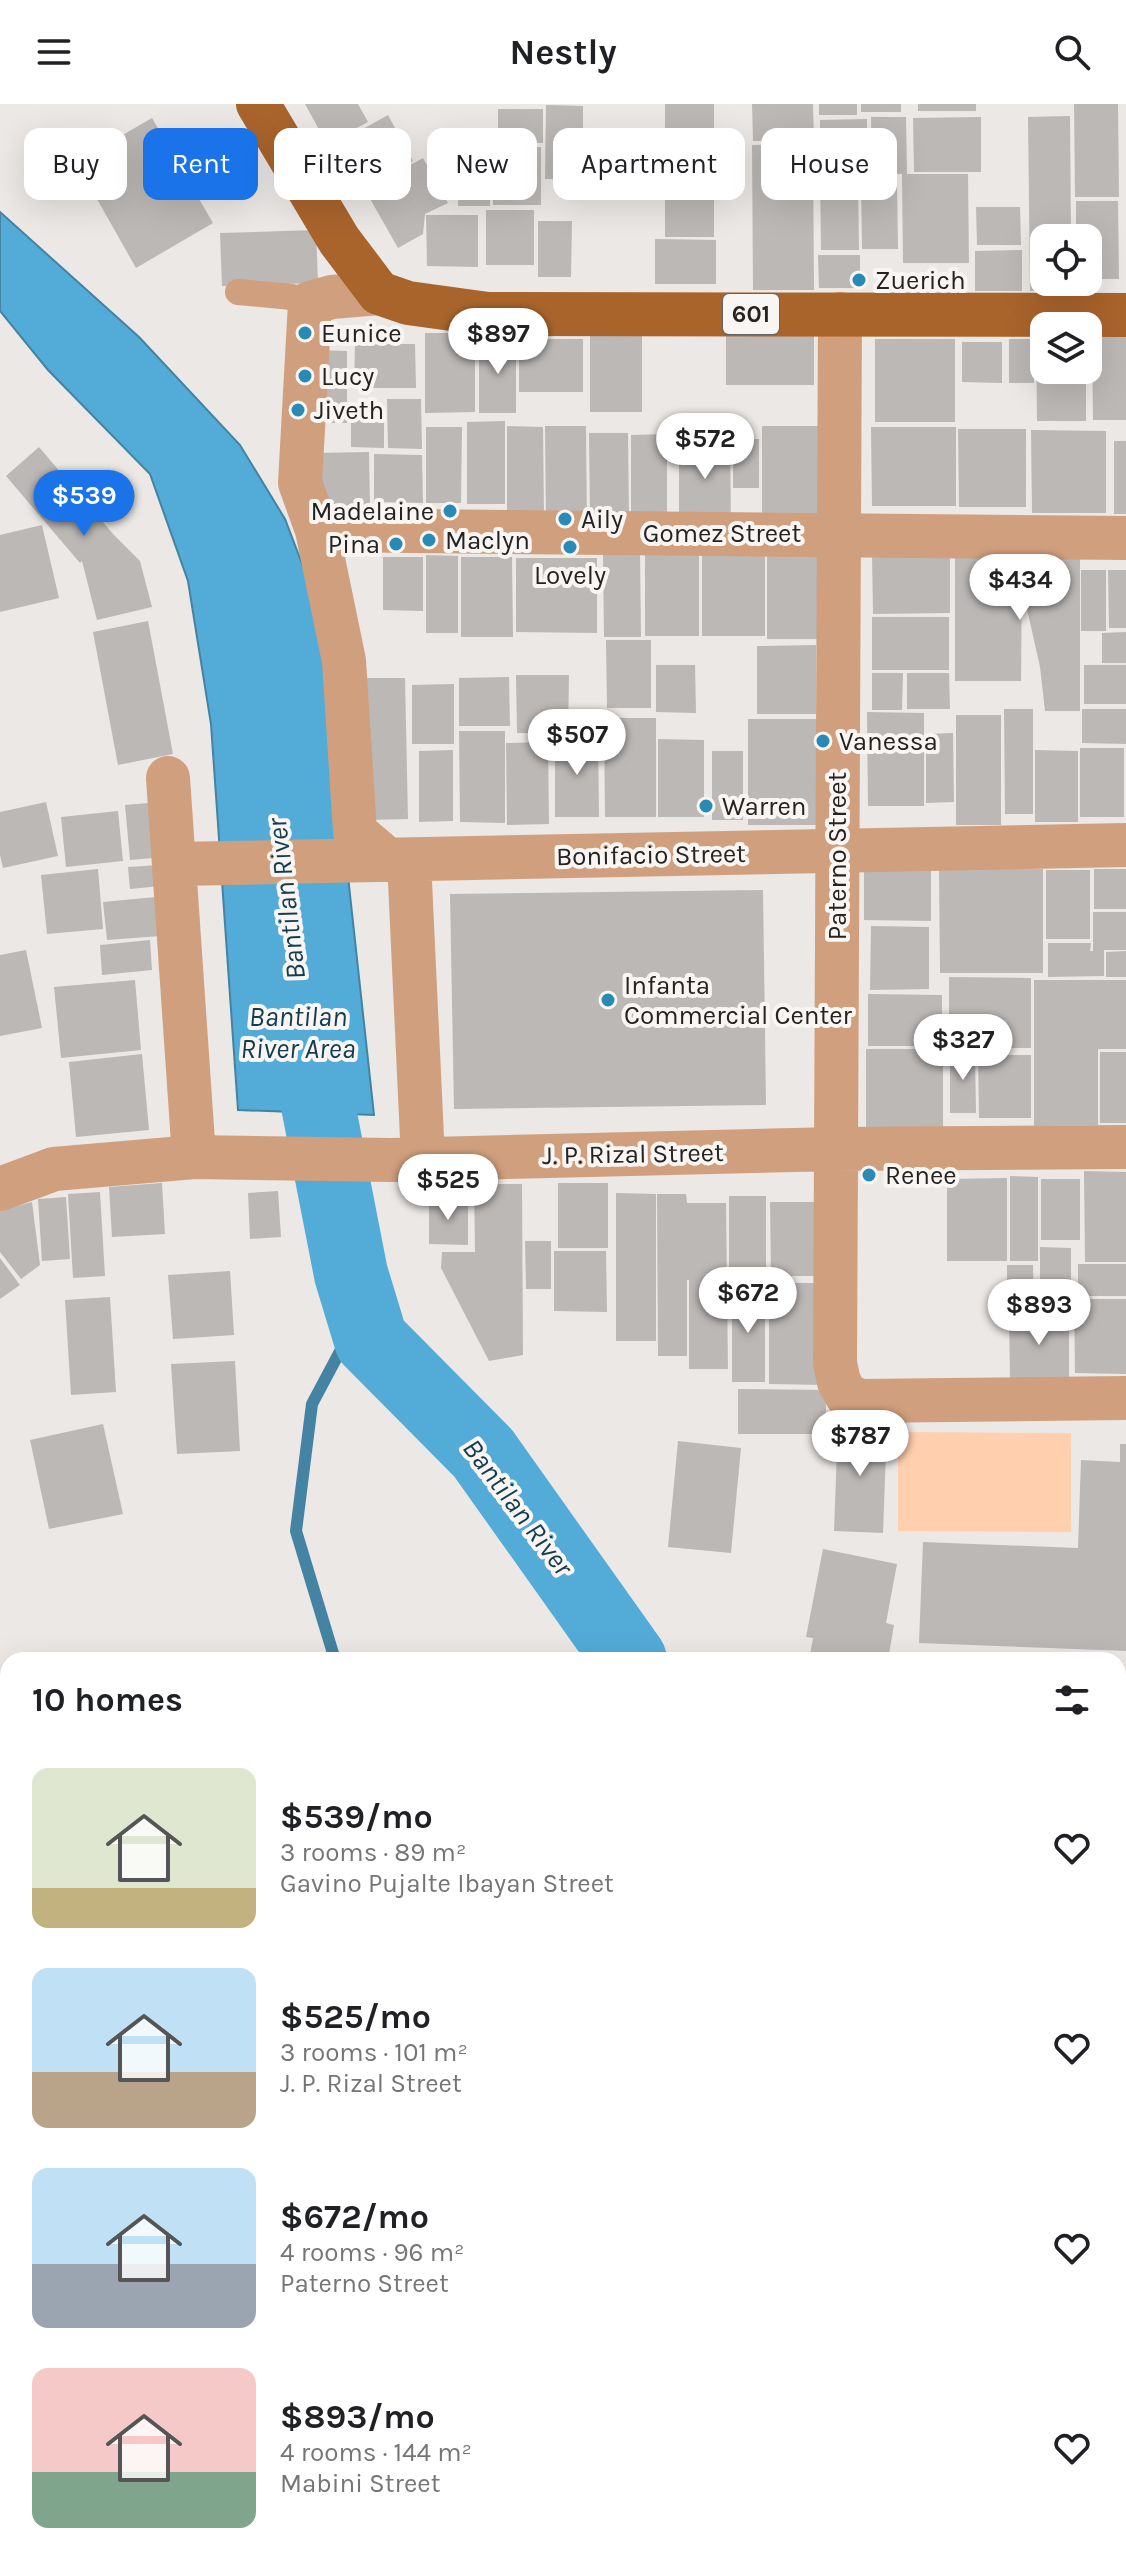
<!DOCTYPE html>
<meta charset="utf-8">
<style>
:root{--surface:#fff;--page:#f2f2f2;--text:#202124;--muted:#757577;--accent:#1a73e8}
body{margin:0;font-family:Karla,sans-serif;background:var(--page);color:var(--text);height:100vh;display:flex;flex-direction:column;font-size:30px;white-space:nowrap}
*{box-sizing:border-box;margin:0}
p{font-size:26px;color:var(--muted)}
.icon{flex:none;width:44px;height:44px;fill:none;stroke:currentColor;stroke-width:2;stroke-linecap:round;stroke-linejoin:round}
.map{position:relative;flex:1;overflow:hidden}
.details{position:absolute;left:0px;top:1548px;width:1126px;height:914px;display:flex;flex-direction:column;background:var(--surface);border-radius:24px 24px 0 0;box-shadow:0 8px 32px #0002}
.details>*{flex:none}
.banner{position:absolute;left:24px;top:24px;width:1078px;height:72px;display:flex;gap:16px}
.buttons{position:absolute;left:1030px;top:120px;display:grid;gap:16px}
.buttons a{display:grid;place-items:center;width:72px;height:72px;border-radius:16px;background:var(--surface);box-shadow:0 8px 32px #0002;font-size:40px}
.price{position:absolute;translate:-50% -68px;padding:0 18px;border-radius:28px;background:#fff;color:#222;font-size:26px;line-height:52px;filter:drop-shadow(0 2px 4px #0008)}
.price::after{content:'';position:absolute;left:50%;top:48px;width:24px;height:18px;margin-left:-12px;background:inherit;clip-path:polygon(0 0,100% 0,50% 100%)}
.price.active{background:var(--accent);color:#fff}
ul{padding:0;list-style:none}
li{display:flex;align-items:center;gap:24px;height:200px;padding:0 32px}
li span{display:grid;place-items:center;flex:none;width:224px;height:160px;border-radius:16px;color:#555}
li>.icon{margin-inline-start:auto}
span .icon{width:96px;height:96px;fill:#fffc;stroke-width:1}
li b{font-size:34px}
h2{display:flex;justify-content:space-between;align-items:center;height:96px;padding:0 32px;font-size:34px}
.pill{padding:0 28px;border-radius:16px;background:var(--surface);box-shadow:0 8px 32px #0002;font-size:28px;line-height:72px}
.pill.active{background:var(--accent);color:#fff}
header{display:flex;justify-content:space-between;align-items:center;height:104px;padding:0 32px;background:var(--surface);font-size:36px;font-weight:700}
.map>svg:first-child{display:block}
.green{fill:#ffcfae}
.water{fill:#52acd7;stroke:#4483a1;stroke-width:2}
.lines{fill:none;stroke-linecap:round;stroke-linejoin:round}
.stream{stroke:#4483a1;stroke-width:12}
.river{stroke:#52acd7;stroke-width:74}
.building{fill:#bbb8b6}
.service{stroke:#d09f7d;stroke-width:26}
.minor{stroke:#d09f7d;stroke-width:44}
.tertiary{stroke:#d09f7d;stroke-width:44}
.primary{stroke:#a9642c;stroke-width:44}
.poi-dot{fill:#298ab5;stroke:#f8f5f3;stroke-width:3}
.labels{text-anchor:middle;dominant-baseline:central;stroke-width:8;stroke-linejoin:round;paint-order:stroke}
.shield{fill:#f8f5f3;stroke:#646261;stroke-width:2}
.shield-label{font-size:24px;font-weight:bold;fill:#242322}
.poi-label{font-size:26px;fill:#242322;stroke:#f8f5f3;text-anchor:start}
.street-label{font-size:26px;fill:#242322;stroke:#f8f5f3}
.water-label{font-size:28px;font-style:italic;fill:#143c4f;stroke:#f8f5f3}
</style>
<header><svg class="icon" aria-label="menu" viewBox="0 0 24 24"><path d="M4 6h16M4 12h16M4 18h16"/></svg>Nestly<svg class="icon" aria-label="search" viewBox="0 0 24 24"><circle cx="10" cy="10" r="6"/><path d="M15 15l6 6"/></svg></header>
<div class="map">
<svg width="1126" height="2461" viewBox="0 0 1126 2461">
<rect width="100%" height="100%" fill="#ebe8e5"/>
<!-- green -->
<path class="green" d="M898 1328 1071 1329V1428L898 1427Z"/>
<!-- water -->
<path class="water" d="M0 108 139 233 240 341 285 415 312 486 324 552 374 1011 238 1006 211 620 188 477 150 370 48 266 0 207Z"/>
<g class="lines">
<!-- stream -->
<path class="stream" d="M335 1556 296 1427 312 1300 362 1206
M739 2454 743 2461"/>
<!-- river -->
<path class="river" d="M300 909 351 1170 371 1236 483 1349 630 1556
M1118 1817 1126 1822"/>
</g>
<!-- building -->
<path class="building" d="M305 0H358L368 18 327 40Z
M665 0H714V133H665Z
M752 0H813L814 37H753Z
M819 0H857V11H819Z
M861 0H901V8H861Z
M918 0H976V7H918Z
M1074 0H1118L1119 93H1075Z
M546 1 583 2V75H545Z
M498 5H543V39H498Z
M388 11 413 57 361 85 336 40Z
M1070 12 1071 134H1044V178H1072V186L1030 187 1028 13Z
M871 13H906L907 70H968L969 159H903L902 70H872Z
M981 13V68H914L913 14Z
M152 14 213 119 136 164 76 58Z
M867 15V68L820 69V16Z
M813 40 814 186H753L752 41Z
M493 43H541V101H493Z
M459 49H490V102H458Z
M423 54 448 99 425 110 423 130 398 144 365 86Z
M858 73 859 146H821L820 74Z
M861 78H897L898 145H862Z
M1076 97H1118L1119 175H1088V134H1076Z
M976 103H1020L1021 141H977Z
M486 106H534V161H486Z
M426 111H478V163L427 162Z
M538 117H572L571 173H538Z
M316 126 318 179 222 182 220 129Z
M655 135 716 136V180H655Z
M1022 146V187H975V147Z
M818 151H860V184H819Z
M425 229H475V308L425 309Z
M590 230H642V308H590Z
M726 230 814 231V281H726Z
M1036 231H1044V266H1086V317H1037Z
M1092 231H1126V316H1093Z
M479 235H516V309H479Z
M519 235H583V288H519Z
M875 235H955V318H875Z
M1009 235H1033L1034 279H1009Z
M962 238H1002V279L962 278Z
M355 240H415L416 284H354Z
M317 246 347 247V319H317Z
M387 295H421L422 345 388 344Z
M351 300H384V344L351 343Z
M505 317V400H467V318Z
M507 322 543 323 544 411 507 412Z
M545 322H586L587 419H546Z
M762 322H829V414L762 413Z
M426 323H462L461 399H426Z
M871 323H956V402H872Z
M958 325H1026V403H959Z
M1031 326 1106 327V409H1032Z
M589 329H628L629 415H590Z
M667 330V409H631V331Z
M679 332H730L731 422H679Z
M733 335H759V384H733Z
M1114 337H1126V410H1114Z
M39 343 113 430 140 457 152 503 97 516 82 457 80 459 6 372Z
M369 348 370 402H317V349Z
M374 350 422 351 423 399 374 398Z
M42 421 59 494 0 508V431Z
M645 450H699V532H645Z
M702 450H765V532H702Z
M426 451 458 452V529H426Z
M603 451H640L641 533H604Z
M767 451H826V535H767Z
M872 451H950V509L873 510Z
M955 452H1080V607H1045L1040 563 1027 505H1023L1022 464 1021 577H955Z
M383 453H423V507L383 506Z
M461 453H512L513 533H461Z
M516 454H597V529L516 528Z
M1081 466H1106V527H1081Z
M1108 466H1126V524H1109Z
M872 513H949V566H872Z
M148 517 173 650 118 661 93 528Z
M1126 528V559H1102V529Z
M606 536H651V604H607Z
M816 541V610H757V542Z
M656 561H695L696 609 656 608Z
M1084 561H1126V600H1084Z
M872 569H903L902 606H872Z
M907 569H949L950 605H907Z
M516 571H569L568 629H517Z
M509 573 510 622H459V574Z
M363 574H405L408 715 366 716Z
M454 580V640H412V581Z
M1004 605H1033V710H1005Z
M1082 605H1126V640L1082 639Z
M867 608 924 609V702H868Z
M956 611H1001V721H956Z
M604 614H656V713H605Z
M748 615H819V721H748Z
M459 627H505V719L460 718Z
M953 629 954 698 926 699V630Z
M555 633H598L599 713H555Z
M658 635 704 636V713H658Z
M548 638 549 720 507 721 506 639Z
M1080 644H1124V713H1080Z
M453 646V717L419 718V647Z
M1035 646 1078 647V718H1035Z
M712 647H743V716H712Z
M46 698 58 752 3 764 0 751V708Z
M160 698 165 753 130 756 125 701Z
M118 707 123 757 66 763 61 713Z
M159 761 161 782 130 785 128 763Z
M864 763H931V817L864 816Z
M98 765 103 825 47 830 41 771Z
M939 765H1043V869H940Z
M1094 765H1126V805H1094Z
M1046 766H1090V835H1046Z
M763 786 766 1001 454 1005 450 790Z
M156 793 160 832 107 836 103 798Z
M1093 808H1126V846H1104V872L1048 873V839H1091L1090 847H1093Z
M871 822 929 823V885L870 886Z
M150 836 152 866 102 871 100 841Z
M26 846 42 924 0 932V851Z
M1126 847V873H1106V848Z
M949 873 1031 874V944H949Z
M135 876 141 946 61 954 54 883Z
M1034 876H1126V945H1098V1021L1034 1022Z
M868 890 942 891V942H868Z
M866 945H943V1024H866Z
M950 947H975L976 1009H950Z
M1100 948H1126V1019H1100Z
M142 950 149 1026 76 1033 69 958Z
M978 951H1031V1014H979Z
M1084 1067 1126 1068V1158H1085Z
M1010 1072 1038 1073V1157H1010Z
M1007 1074V1157H947V1075Z
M1041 1075H1080V1136H1041Z
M162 1079 165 1130 112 1133 109 1083Z
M558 1079H608V1144H558Z
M474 1080H522L523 1251 489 1257 441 1164 442 1148H475Z
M278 1087 281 1133 250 1135 248 1089Z
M100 1088 105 1172 73 1174 68 1090Z
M616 1089 656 1090V1237H616Z
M657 1090H686L687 1099H726L728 1265H689V1176H687V1252H658Z
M729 1092H766V1177H729Z
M66 1093 70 1155 42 1157 38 1095Z
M429 1095 468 1096V1141L429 1140Z
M32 1098 40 1161 21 1175 0 1148V1107Z
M770 1098H826V1172H771Z
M525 1137H551V1185H526Z
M1040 1143 1071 1144V1206H1040Z
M554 1147H606L607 1208 554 1207Z
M0 1154 20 1181 0 1195Z
M1078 1160H1126V1192H1078Z
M1007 1161H1033L1034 1210H1007Z
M230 1167 234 1231 173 1235 168 1171Z
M769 1179H826V1281L769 1280Z
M732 1184H765V1278H732Z
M110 1193 116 1288 71 1291 65 1196Z
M1074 1195H1126V1270L1075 1269Z
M1009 1213H1069V1273L1010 1274Z
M235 1257 240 1347 177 1350 171 1260Z
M738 1285 826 1286V1330H738Z
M838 1319 887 1321 883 1429 834 1427Z
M103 1320 123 1410 49 1425 30 1336Z
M678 1337 741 1344 731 1449 668 1443Z
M1120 1340H1126V1547L919 1539 923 1438 1078 1444 1081 1356 1120 1358Z
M823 1445 897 1460 886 1519 894 1521 888 1556H809L813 1534 806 1533Z
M1118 1699 1126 1702V1745L1119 1768Z
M8 1743V1847L0 1850V1746Z"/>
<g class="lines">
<!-- service -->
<path class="service" d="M238 188 292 193 310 199"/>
<!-- minor -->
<path class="minor" d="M379 189 332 193 310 199 300 379 317 426 344 557 355 728 388 756
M317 426 1126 434
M168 674 194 1053
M409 756 423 1055
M176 760 1126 741"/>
<!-- tertiary -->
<path class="tertiary" d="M840 210 835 1259 839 1278 847 1292 862 1297 1126 1294
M0 1085 54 1065 194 1053 391 1056 835 1045 1126 1043"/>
<!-- primary -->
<path class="primary" d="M258 0 339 136 379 189 408 199 488 210 1126 211"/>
</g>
<!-- markers -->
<g class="poi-dot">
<circle cx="859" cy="176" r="8"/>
<circle cx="305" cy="229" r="8"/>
<circle cx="305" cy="272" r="8"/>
<circle cx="298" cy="306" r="8"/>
<circle cx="450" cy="407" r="8"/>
<circle cx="565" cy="415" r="8"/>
<circle cx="429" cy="436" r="8"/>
<circle cx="396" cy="440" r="8"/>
<circle cx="570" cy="443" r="8"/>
<circle cx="823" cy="637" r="8"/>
<circle cx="706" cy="702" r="8"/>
<circle cx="608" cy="896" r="8"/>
<circle cx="869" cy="1071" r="8"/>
</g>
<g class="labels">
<!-- shield labels -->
<rect class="shield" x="723" y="190" width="56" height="40" rx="6"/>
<g class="shield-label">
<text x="751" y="210">601</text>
</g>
<!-- poi labels -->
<g class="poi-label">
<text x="875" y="176">Zuerich</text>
<text x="321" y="229">Eunice</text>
<text x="321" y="272">Lucy</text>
<text x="314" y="306">Jiveth</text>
<text x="434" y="407" text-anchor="end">Madelaine</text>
<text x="581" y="415">Aily</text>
<text x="445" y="436">Maclyn</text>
<text x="380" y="440" text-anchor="end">Pina</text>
<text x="570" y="471" text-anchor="middle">Lovely</text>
<text x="839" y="637">Vanessa</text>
<text x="722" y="702">Warren</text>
<text x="624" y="881">Infanta<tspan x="624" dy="30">Commercial Center</tspan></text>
<text x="885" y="1071">Renee</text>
</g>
<!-- street labels -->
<g class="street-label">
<text x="722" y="429">Gomez Street</text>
<text transform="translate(651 751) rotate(-1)">Bonifacio Street</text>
<text transform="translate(837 752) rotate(-90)">Paterno Street</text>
<text transform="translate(633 1050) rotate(-1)">J. P. Rizal Street</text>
</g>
<!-- water labels -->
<g class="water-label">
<text transform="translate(286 795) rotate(-97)">Bantilan River</text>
<text x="298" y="912">Bantilan<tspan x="298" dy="32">River Area</tspan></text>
<text transform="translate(518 1403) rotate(53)">Bantilan River</text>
</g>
</g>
</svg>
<div class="buttons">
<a><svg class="icon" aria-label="locate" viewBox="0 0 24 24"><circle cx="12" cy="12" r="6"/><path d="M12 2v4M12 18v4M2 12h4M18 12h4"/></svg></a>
<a><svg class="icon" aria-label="layers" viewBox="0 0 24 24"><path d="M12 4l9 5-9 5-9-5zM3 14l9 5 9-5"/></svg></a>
</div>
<b class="price" style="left:498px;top:272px">$897</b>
<b class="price" style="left:705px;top:377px">$572</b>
<b class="price active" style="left:84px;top:434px">$539</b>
<b class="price" style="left:1020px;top:518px">$434</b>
<b class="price" style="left:577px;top:673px">$507</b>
<b class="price" style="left:963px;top:978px">$327</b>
<b class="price" style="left:448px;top:1118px">$525</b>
<b class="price" style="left:748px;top:1231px">$672</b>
<b class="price" style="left:1039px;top:1243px">$893</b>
<b class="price" style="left:860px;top:1374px">$787</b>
<div class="banner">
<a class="pill">Buy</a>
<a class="pill active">Rent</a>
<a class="pill">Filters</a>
<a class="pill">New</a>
<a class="pill">Apartment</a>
<a class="pill">House</a>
</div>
<section class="details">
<h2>10 homes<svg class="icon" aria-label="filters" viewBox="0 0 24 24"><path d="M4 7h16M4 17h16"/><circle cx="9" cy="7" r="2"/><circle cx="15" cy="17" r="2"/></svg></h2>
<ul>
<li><span style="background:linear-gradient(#dfe7d0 75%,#c2b280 0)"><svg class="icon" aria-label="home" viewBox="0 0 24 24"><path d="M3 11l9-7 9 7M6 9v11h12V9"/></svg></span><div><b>$539/mo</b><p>3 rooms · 89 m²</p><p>Gavino Pujalte Ibayan Street</p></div><svg class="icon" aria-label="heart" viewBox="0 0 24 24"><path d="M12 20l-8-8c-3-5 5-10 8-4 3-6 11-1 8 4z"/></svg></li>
<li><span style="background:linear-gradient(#bfe0f5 65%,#b9a48a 0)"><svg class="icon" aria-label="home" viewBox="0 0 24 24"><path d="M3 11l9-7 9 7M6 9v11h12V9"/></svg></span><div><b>$525/mo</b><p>3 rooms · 101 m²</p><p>J. P. Rizal Street</p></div><svg class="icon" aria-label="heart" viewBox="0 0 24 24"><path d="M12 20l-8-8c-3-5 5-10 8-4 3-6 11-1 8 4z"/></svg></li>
<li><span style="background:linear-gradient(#bfe0f5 60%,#9aa5b1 0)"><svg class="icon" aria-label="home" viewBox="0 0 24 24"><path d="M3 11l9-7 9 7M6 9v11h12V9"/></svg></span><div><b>$672/mo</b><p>4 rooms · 96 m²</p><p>Paterno Street</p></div><svg class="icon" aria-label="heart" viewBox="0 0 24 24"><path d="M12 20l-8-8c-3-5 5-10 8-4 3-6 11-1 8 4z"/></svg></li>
<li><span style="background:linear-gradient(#f6c9c9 65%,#7fa58c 0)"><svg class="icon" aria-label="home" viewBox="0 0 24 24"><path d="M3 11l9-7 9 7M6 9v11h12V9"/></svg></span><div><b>$893/mo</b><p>4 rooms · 144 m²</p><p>Mabini Street</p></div><svg class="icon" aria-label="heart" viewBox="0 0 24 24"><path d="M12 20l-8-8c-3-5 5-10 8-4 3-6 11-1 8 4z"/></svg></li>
</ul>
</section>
</div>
